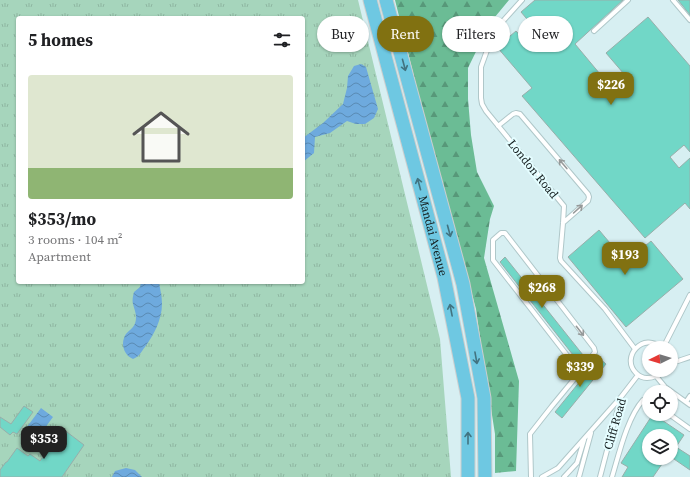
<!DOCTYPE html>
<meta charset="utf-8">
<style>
:root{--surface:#fff;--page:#f6f6f6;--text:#202124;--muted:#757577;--accent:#817111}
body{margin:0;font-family:"Source Serif 4",serif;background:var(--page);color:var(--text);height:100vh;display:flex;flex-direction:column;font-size:15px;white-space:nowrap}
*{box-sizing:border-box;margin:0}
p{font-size:13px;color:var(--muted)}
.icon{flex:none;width:22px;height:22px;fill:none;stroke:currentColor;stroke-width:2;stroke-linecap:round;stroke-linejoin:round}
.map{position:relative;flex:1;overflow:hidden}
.drawer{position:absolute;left:16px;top:16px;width:289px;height:268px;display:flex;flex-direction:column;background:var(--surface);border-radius:4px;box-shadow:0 1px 3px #0004}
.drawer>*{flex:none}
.banner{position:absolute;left:317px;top:16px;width:313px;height:36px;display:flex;gap:8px}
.needle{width:26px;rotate:265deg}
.fabs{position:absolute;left:642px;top:341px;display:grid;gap:8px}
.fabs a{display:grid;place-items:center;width:36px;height:36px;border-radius:50%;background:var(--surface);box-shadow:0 1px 3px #0004;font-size:20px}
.price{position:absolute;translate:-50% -34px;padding:0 9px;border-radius:8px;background:var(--accent);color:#fff;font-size:13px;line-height:26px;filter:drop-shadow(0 1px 2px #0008)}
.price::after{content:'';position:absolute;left:50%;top:24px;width:12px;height:9px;margin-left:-6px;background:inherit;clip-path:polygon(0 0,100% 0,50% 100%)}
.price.current{background:#222;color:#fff}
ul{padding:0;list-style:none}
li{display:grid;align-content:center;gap:8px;height:212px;padding:0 12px}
li span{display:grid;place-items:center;height:124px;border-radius:4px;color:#555}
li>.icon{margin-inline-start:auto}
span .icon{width:72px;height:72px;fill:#fffc;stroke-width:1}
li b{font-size:17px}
h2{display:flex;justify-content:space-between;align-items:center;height:48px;padding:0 12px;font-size:17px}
.pill{padding:0 14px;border-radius:18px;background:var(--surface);box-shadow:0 1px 3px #0004;font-size:14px;line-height:36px}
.pill.current{background:var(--accent);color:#fff}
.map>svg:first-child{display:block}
.grass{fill:url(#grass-tufts);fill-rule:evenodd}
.forest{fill:url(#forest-firs)}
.water{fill:url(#water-waves)}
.building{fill:#71d7c7;stroke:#98aeaa}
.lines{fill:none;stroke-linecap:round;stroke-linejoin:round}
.service-casing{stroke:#afc7c9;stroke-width:6}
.primary-casing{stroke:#cccece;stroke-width:15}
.service{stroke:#fff;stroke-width:4}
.primary{stroke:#6ec8e2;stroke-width:13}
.oneway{stroke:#427380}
.oneway2{stroke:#969a9a}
.labels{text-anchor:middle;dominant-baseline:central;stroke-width:4;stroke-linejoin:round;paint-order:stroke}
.street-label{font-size:12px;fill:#151e1f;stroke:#e4fdff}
</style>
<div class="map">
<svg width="690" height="477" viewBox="0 0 690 477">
<defs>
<pattern id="grass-tufts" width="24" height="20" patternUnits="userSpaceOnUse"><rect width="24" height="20" fill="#a6d5bc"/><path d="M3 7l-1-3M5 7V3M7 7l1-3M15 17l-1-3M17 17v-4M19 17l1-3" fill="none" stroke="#8eb6a1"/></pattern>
<pattern id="forest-firs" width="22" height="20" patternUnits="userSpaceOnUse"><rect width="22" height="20" fill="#6bbc95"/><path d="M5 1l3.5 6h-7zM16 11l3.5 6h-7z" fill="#579879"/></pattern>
<pattern id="water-waves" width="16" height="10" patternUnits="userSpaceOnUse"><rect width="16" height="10" fill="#6eaade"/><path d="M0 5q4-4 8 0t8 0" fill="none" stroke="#598ab3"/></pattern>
</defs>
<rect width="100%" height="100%" fill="#d7eff2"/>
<!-- grass -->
<path class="grass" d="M0 0H358L440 339 451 477H0ZM18 18H303V282H18Z"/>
<!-- forest -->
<path class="forest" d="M395 0H509L490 23 468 68V99L471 135 477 172 494 206 490 219 484 258 519 381 516 471 495 473V434L481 345 476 309 421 105Z"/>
<!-- water -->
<path class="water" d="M361 64 366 67 378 109 374 118 365 124H356L347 121 330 133 315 137 314 153 303 162V138L323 123 343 104 347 88 348 76 354 66Z
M141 282H159C160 289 162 296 162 304 162 319 154 335 145 347 141 352 139 357 133 359 125 356 121 346 124 338 127 329 136 330 136 317 136 313 134 308 133 304 132 300 133 296 134 292L140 287Z
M41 408 53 417 33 444 21 435Z
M47 433H50L52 435V438L45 449H43L41 447V445L44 441 45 434Z
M126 468 135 470 142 477H112L115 471Z"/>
<!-- building -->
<path class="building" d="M535 0H623L575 44 610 86 624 74 606 53 648 17 690 66V152L684 145 670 157 679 168 690 158V209L685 203 645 238 522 96 532 88 497 47 516 31 525 41 537 31 521 12Z
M678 0H690V15Z
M599 230 626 262 651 241 683 279 626 327 568 257Z
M505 257 583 355 577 360 500 262Z
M599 358 606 364 562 418 555 412Z
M24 406 33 412 17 434 13 432 10 435 0 427V417L11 424Z
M653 414 684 435 676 447 690 456V470L671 457V436H649V458H652L662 464 653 477H622L628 467 621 463Z
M63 429 84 445 62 477H0V470L6 462H7L17 448 28 456 30 454 40 461Z"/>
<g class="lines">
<!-- service casing -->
<g class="service-casing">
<path id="service" d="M522 0 494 31 481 67V98L482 104 486 111 564 206 563 223 560 258 561 261 605 309 635 349
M673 0 690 20
M594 31 628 0
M498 126 513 114 516 113 520 114 588 194 589 197 588 201 564 222
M661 348C644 331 620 357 636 373 639 376 643 378 647 378 654 378 659 375 663 370
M663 348 690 295
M671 360 678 361 690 357
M656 376 665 387 690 405
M686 402 690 396
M669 414 690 429
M531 477 530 434 552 406 580 372 595 352 594 348 505 233H501L493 240V260L580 372
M542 477 558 468 621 397
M564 477 577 463 584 440
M579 477 591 433
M600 477 621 397 638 375
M612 477C619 454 627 418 643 400H649"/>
</g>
<!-- primary casing -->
<g class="primary-casing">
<g id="primary">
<path id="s1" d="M370 0 444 277 468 398V477"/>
<path d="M386 0 463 284 484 398 485 477"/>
</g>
</g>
<!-- service -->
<use href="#service" class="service"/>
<!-- primary -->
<use href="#primary" class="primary"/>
</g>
<!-- one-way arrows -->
<defs><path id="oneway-shaft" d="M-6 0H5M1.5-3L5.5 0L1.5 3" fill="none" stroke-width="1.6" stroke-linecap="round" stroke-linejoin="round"/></defs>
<g class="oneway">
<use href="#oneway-shaft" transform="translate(404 65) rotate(75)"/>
<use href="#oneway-shaft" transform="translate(419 184) rotate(-105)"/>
<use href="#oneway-shaft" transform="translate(449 231) rotate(75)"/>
<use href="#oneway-shaft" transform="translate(451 310) rotate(-101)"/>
<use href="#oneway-shaft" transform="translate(476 358) rotate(80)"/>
<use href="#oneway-shaft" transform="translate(468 438) rotate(-90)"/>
</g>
<g class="oneway2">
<use href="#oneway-shaft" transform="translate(563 164) rotate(-130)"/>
<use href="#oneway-shaft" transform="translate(578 209) rotate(-42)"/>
<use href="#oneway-shaft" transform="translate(580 331) rotate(52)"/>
</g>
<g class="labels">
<!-- street labels -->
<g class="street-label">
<text transform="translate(533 169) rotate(51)">London Road</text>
<text stroke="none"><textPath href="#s1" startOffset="244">Mandai Avenue</textPath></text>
<text transform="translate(615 424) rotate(-74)">Cliff Road</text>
</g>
</g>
</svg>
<div class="fabs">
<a><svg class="needle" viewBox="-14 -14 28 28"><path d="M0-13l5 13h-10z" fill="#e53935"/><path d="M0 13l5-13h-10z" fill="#757577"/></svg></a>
<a><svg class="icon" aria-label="locate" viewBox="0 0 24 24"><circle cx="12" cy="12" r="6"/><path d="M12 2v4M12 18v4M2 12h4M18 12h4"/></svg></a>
<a><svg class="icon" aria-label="layers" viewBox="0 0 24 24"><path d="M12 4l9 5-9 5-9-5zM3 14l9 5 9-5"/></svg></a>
</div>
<b class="price" style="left:611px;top:106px">$226</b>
<b class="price" style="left:625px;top:276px">$193</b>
<b class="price" style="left:542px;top:309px">$268</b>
<b class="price" style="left:580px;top:388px">$339</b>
<b class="price current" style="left:44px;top:460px">$353</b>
<div class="banner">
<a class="pill">Buy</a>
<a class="pill current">Rent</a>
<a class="pill">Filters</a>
<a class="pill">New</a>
</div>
<section class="drawer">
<h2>5 homes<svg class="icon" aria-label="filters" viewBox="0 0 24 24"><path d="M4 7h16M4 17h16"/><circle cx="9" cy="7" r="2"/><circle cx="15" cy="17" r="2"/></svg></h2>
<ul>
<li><span style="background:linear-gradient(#dfe7d0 75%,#8fb573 0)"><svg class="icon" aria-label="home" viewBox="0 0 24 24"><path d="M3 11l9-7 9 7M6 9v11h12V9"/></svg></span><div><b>$353/mo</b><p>3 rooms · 104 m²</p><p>Apartment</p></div></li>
</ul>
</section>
</div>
